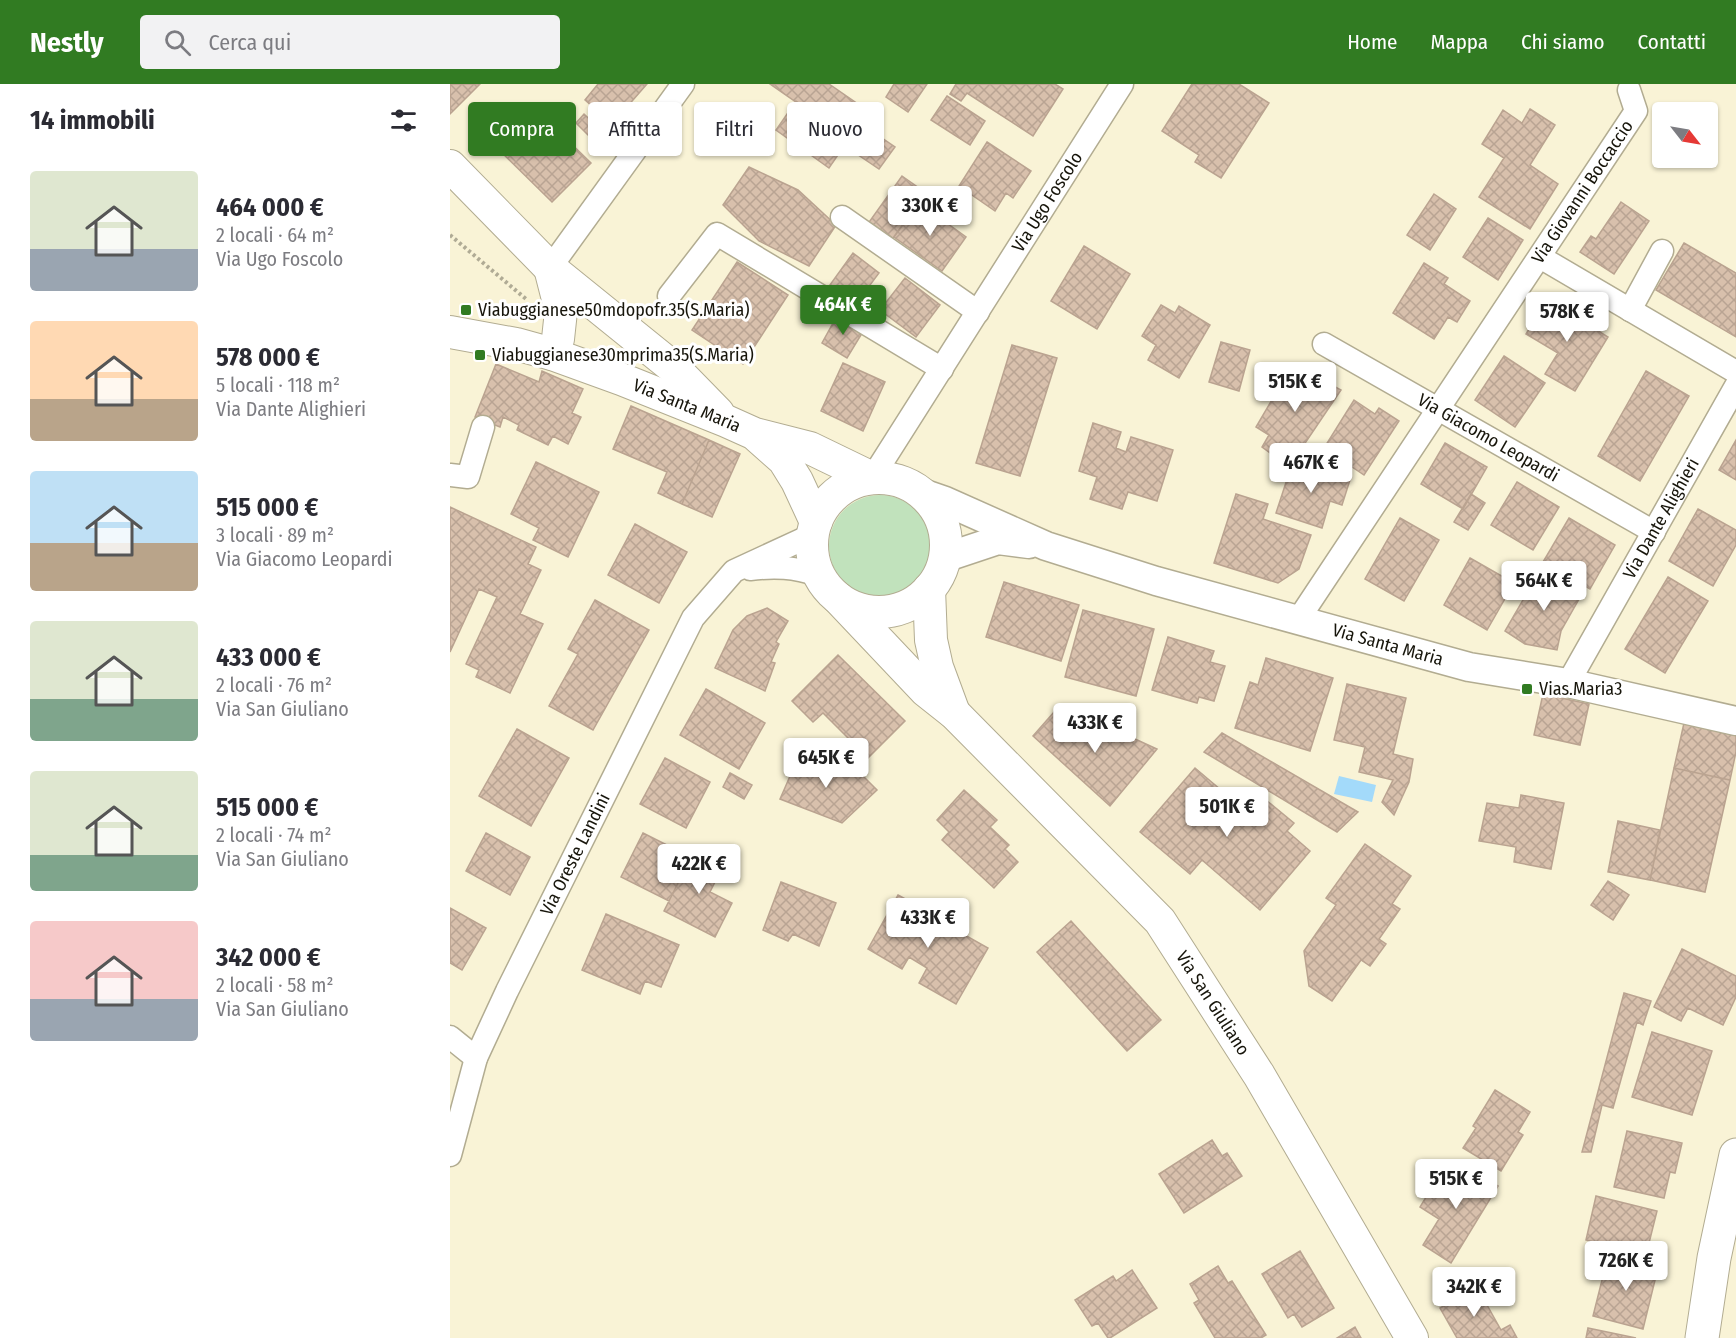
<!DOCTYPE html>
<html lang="it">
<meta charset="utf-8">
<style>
:root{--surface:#fff;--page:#f2f2f3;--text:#2b2b33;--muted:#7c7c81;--accent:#317b22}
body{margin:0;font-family:"Fira Sans Condensed",sans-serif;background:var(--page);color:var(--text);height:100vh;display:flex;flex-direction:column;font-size:22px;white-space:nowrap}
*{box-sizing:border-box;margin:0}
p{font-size:20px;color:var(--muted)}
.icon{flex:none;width:33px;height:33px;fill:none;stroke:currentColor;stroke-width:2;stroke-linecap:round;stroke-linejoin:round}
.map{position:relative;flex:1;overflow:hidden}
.side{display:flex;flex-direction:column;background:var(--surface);width:450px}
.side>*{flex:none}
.guide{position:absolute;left:18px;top:18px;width:570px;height:54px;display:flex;gap:12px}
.needle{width:39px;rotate:121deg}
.tools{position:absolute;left:1202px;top:18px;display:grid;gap:12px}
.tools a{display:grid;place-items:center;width:66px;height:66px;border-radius:6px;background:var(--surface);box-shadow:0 2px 4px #0004;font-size:30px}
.price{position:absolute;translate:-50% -51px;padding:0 14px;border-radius:6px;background:#fff;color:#222;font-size:20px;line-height:39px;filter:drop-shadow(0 2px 3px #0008)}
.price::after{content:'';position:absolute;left:50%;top:36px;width:18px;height:14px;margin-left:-9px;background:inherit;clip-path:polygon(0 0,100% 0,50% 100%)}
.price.on{background:var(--accent);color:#fff}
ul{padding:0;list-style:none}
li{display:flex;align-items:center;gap:18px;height:150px;padding:0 30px}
li span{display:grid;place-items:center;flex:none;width:168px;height:120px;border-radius:6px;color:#555}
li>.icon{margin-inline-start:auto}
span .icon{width:72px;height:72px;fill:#fffc;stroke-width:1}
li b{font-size:26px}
h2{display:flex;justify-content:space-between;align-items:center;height:72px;padding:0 30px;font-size:26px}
.tag{padding:0 21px;border-radius:6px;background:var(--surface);box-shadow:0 2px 4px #0004;font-size:21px;line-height:54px}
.tag.on{background:var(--accent);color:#fff}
header{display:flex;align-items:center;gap:36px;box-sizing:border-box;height:84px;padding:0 30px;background:var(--accent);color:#fff}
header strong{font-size:28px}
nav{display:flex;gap:33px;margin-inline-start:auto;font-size:21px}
.search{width:420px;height:54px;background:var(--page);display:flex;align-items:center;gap:15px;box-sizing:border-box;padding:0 21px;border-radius:6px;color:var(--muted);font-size:22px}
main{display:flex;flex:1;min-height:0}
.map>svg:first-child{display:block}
.grass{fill:#c1e2bc}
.water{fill:#a3dafa}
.building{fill:url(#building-cross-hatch);stroke:#baa390;stroke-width:1.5}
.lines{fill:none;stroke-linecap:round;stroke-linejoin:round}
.minor-casing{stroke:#b2ac91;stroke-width:25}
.tertiary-casing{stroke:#b2ac91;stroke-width:31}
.secondary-casing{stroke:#b2ac91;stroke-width:34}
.primary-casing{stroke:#b2ac91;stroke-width:35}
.path{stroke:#b0ab95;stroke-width:4;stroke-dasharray:3 3;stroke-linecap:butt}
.minor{stroke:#fff;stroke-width:22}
.tertiary{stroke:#fff;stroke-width:28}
.secondary{stroke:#fff;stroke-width:32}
.primary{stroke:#fff;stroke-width:33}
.poi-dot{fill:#317b22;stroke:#fff;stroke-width:2}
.labels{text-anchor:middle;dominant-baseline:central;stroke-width:6;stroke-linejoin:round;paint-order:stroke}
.street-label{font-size:18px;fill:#17150b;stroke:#fff}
.poi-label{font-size:18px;fill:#17150b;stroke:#fff;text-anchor:start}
</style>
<header>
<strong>Nestly</strong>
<div class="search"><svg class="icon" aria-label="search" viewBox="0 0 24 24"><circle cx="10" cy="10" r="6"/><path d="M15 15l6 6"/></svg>Cerca qui</div>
<nav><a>Home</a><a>Mappa</a><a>Chi siamo</a><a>Contatti</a></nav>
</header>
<main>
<section class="side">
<h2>14 immobili<svg class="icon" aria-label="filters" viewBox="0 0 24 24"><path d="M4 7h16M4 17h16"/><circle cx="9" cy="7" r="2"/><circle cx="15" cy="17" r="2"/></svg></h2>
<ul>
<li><span style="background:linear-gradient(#dfe7d0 65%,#9aa5b1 0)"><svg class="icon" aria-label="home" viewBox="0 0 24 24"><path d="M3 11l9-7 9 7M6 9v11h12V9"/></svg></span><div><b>464 000 €</b><p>2 locali · 64 m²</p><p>Via Ugo Foscolo</p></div></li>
<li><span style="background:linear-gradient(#ffd9b3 65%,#b9a48a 0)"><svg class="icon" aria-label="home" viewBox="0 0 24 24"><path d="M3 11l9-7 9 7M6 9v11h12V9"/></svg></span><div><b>578 000 €</b><p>5 locali · 118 m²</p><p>Via Dante Alighieri</p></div></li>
<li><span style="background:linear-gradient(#bfe0f5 60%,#b9a48a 0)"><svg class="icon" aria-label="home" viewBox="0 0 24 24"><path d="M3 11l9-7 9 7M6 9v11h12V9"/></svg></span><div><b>515 000 €</b><p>3 locali · 89 m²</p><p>Via Giacomo Leopardi</p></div></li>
<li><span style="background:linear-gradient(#dfe7d0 65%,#7fa58c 0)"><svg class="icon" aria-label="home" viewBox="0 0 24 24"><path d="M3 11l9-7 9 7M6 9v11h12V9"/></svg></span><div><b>433 000 €</b><p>2 locali · 76 m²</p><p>Via San Giuliano</p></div></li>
<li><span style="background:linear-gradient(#dfe7d0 70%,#7fa58c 0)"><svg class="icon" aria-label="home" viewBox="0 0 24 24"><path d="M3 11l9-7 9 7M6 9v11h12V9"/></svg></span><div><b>515 000 €</b><p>2 locali · 74 m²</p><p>Via San Giuliano</p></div></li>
<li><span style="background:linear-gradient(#f6c9c9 65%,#9aa5b1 0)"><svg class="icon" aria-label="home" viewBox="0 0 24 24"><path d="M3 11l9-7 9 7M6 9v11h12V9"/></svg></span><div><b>342 000 €</b><p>2 locali · 58 m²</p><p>Via San Giuliano</p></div></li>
</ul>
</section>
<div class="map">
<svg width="1286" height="1254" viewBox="0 0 1286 1254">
<defs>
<pattern id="building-cross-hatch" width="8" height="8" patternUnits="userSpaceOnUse" patternTransform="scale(1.5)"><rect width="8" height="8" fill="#d8c0ac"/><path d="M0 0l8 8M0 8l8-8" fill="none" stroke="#b9a493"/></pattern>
</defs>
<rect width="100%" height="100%" fill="#f9f3d6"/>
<!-- grass -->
<path class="grass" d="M379 462a51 51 0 1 1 102 0a51 51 0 1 1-102 0Z"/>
<!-- water -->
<path class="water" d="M889 692 926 701 922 718 884 710Z"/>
<!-- building -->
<path class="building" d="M0 0H30L0 30Z
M148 0H197L162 40 135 16Z
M320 0H379L418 27 399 55Z
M444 0H477L458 28 436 13Z
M506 0H605L613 5 583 52 517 9 511 17 500 10Z
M742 0H789L819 19 771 94 745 78 749 71 712 47Z
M497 12 535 37 520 61 481 36Z
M346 17 399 55 379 84 326 46Z
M1080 25 1105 41 1080 81 1108 100 1080 145 1029 113 1054 74 1032 60 1053 26 1072 39Z
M74 30 91 48 100 39 141 79 102 118 44 61Z
M134 30 157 52 148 61 126 39Z
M410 39 445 63 429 85 395 62Z
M537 58 581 87 563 114 556 109 545 127 509 102Z
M299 83 348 106 386 141 359 182 309 157 273 121Z
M452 92 476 109 440 158 417 141Z
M984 110 1006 125 980 166 957 151Z
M1171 118 1199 137 1164 190 1130 168 1141 152 1146 155Z
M469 119 516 153 492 187 444 153Z
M1038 134 1073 156 1048 196 1013 173Z
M1234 159 1286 189V253L1206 206Z
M634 162 680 190 647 245 601 217Z
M403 169 429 189 403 224 377 205Z
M287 178 338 211 293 280 242 246Z
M974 179 998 194 994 200 1020 217 1007 238 998 233 984 255 943 229Z
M455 194 490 221 466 253 430 226Z
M1097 215 1158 253 1125 307 1095 290 1108 269 1076 250Z
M711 221 725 229 729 222 760 241 729 294 698 276 706 261 692 252Z
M388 230 414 246 397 274 372 259Z
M771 258 800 266 789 307 759 298Z
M562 261 607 274 570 392 526 379Z
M1054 272 1095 299 1065 343 1025 316Z
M393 279 435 298 413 347 371 327Z
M46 280 89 298 92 287 133 305 122 329 131 333 118 360 103 352 98 361 67 346 69 341 53 333 50 343 25 333Z
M843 280 891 306 839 383 812 363 819 351 806 343Z
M1196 287 1239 312 1190 397 1148 372Z
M904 316 925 330 929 324 949 337 914 391 874 364Z
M181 322 259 356 232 420 208 409 217 388 163 365Z
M643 339 671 348 666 364 676 368 681 353 723 366 707 417 678 408 672 425 640 415 647 393 629 387Z
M259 356 290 370 262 433 232 420Z
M1286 356V396L1269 386Z
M995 359 1037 383 1013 425 971 400Z
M843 377 900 396 892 421 880 417 872 444 826 429Z
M86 378 149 408 118 473 83 456 89 444 61 430Z
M1067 398 1109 423 1083 466 1041 441Z
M786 410 818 420 813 435 861 451 849 485 828 499 764 479Z
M1021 410 1035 419 1018 446 1004 438Z
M0 423 86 463 78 480 91 486 70 530 93 540 60 609 26 593 29 586 16 580 47 513 29 505 0 568Z
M1248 425 1286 446V461L1263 502 1219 477Z
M950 434 989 456 954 517 915 495Z
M1119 434 1165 461 1140 505 1093 478Z
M185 440 237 468 209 519 158 491Z
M1020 474 1064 499 1037 546 994 521Z
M1091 485 1133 508 1111 547 1107 566 1075 560 1055 547Z
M1218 493 1258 517 1215 589 1175 565Z
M554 498 629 521 611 577 536 553Z
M145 516 199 546 143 646 99 622 128 570 118 565Z
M317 524 338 537 326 558 329 560 321 578 325 579 315 607 265 584 283 546 297 532Z
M633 526 704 545 686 612 615 593Z
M718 553 764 567 760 578 775 582 764 617 749 613 747 619 702 606Z
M388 571 455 637 418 674 373 629 363 638 342 617Z
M816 574 883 594 860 667 785 644 800 598 808 601Z
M897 600 956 614 943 670 963 675 959 698 944 731 932 718 943 696 909 688 915 663 884 656Z
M256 605 315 639 289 685 230 651Z
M1093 610 1139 620 1130 661 1084 651Z
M605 627 651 645 664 658 672 649 707 665 660 722 583 652Z
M1234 639 1286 651V668L1280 696 1224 684Z
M67 645 119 674 81 742 29 712Z
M772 649 908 728 887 748 754 668Z
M351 667 383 682 396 694 406 685 427 706 392 739 330 715Z
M215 674 260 698 236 744 190 720Z
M745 684 796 727 810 711 844 739 837 747 860 767 810 826 752 776 740 790 690 748Z
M1224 684 1280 696 1255 808 1200 796Z
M280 689 302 701 294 715 273 703Z
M514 706 547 736 540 743 559 761 555 765 568 778 544 804 492 756 499 748 487 736Z
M1071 711 1114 719 1101 785 1064 778 1066 763 1029 757 1037 719 1069 724Z
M1168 737 1210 746 1200 796 1158 788Z
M36 749 80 773 60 811 16 787Z
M193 749 241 773 219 817 171 793Z
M915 760 961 792 942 820 950 825 929 855 936 860 920 882 911 876 882 917 859 902 854 867 886 821 876 814Z
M245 765 274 780 260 808 282 819 265 853 214 827Z
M1158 797 1179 811 1163 836 1141 821Z
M331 798 386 819 369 862 343 850 338 857 313 846Z
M448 811 486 832 484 840 503 851 506 846 538 864 506 920 469 899 477 884 459 873 452 885 418 865Z
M0 824 36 844 12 886 0 879Z
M156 830 229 861 211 903 195 897 190 910 132 886Z
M621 837 711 936 677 967 587 868Z
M1232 865 1286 892V913L1273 941 1238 924 1231 937 1204 923Z
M1174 909 1201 917 1193 941 1187 938 1163 1024 1152 1021 1141 1068H1132Z
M1202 948 1262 967 1242 1031 1182 1013Z
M1045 1006 1080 1028 1068 1048 1073 1051 1051 1087 1013 1064 1026 1044 1023 1042Z
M1177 1047 1232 1059 1225 1089 1220 1088 1214 1114 1164 1103Z
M762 1056 772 1072 777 1069 792 1092 734 1129 709 1090Z
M1009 1078 1048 1102 1001 1179 973 1161 989 1135 970 1123 984 1100 992 1105Z
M1146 1112 1207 1127 1196 1171 1136 1156Z
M850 1167 884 1224 852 1243 844 1230 838 1234 812 1190Z
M1158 1172 1208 1184 1193 1245 1143 1232Z
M768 1182 778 1199 782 1197 816 1251 811 1254H765L744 1219 749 1216 740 1200Z
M682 1186 707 1224 660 1254H658L648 1239 642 1242 625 1216 663 1192 666 1197Z
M1027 1203 1051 1246 1060 1241 1067 1254H1007L990 1224Z
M905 1243 911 1254H887Z
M1138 1244 1186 1254H1136Z"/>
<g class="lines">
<!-- minor casing -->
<g class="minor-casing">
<g id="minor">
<path d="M392 133 528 228"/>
<path d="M1090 173 1286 288"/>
<path d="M100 184 233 0"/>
<path d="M219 212 267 150 492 285"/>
<path d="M1180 226 1212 167"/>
<path id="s1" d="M874 260 1204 448"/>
<path d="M0 391 18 393 33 343"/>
<path id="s2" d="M422 394 672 0"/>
<path d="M300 485C326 482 343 483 369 491"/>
<path id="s3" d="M848 536 1186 27 1179 6"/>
<path id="s4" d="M1118 599 1286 302"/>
<path d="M0 953 26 974"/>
<path id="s5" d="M0 1071 26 974 57 907 243 534 284 487 362 451"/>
</g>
</g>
<!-- tertiary casing -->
<g class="tertiary-casing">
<g id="tertiary">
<path id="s6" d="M469 408 495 417 596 462 706 497 1019 583 1118 599 1286 637"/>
<path d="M494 474 548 456 579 460"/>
</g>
</g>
<!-- secondary casing -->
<g class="secondary-casing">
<g id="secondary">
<path d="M0 82 100 184 225 285 268 329"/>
<path d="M100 184 111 227 108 255 102 270"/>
<path id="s7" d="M0 248 66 260 102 270 171 295 276 337 305 350 360 364 422 394"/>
<path d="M308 353 334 376 347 397 366 438"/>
<circle cx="429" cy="461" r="67"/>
<path d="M479 505 481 556 487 583 504 629"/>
<path id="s8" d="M388 514 476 607 505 630 710 837 809 991 962 1254"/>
</g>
</g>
<!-- primary casing -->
<g class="primary-casing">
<path id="primary" d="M1252 1254 1264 1174 1286 1071"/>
</g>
<!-- path -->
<path class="path" d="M0 151 76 215"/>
<!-- minor -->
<use href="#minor" class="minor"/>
<!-- tertiary -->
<use href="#tertiary" class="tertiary"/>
<!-- secondary -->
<use href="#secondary" class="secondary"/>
<!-- primary -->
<use href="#primary" class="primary"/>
</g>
<!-- markers -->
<g class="poi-dot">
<rect x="10" y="220" width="12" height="12" rx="3"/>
<rect x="24" y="265" width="12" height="12" rx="3"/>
<rect x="1071" y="599" width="12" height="12" rx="3"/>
</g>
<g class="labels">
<!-- street labels -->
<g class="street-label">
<text stroke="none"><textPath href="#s3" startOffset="514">Via Giovanni Boccaccio</textPath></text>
<text stroke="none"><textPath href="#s2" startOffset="327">Via Ugo Foscolo</textPath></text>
<text stroke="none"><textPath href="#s7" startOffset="249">Via Santa Maria</textPath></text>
<text stroke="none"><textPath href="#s1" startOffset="189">Via Giacomo Leopardi</textPath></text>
<text stroke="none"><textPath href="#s4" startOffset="189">Via Dante Alighieri</textPath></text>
<text stroke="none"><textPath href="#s6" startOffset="494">Via Santa Maria</textPath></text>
<text stroke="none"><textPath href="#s5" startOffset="327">Via Oreste Landini</textPath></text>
<text stroke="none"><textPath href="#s8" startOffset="554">Via San Giuliano</textPath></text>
</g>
<!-- poi labels -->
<g class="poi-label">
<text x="28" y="226">Viabuggianese50mdopofr.35(S.Maria)</text>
<text x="42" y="271">Viabuggianese30mprima35(S.Maria)</text>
<text x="1089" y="605">Vias.Maria3</text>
</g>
</g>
</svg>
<div class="tools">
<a><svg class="needle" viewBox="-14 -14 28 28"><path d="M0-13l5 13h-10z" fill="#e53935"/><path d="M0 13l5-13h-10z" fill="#7c7c81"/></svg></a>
</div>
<b class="price" style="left:480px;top:153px">330K €</b>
<b class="price on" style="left:393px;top:252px">464K €</b>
<b class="price" style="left:1117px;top:259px">578K €</b>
<b class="price" style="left:845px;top:329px">515K €</b>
<b class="price" style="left:861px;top:410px">467K €</b>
<b class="price" style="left:1094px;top:528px">564K €</b>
<b class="price" style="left:645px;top:670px">433K €</b>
<b class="price" style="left:376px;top:705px">645K €</b>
<b class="price" style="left:777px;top:754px">501K €</b>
<b class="price" style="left:249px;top:811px">422K €</b>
<b class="price" style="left:478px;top:865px">433K €</b>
<b class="price" style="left:1006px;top:1126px">515K €</b>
<b class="price" style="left:1176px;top:1208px">726K €</b>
<b class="price" style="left:1024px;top:1234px">342K €</b>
<div class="guide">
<a class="tag on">Compra</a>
<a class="tag">Affitta</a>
<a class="tag">Filtri</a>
<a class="tag">Nuovo</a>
</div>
</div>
</main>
